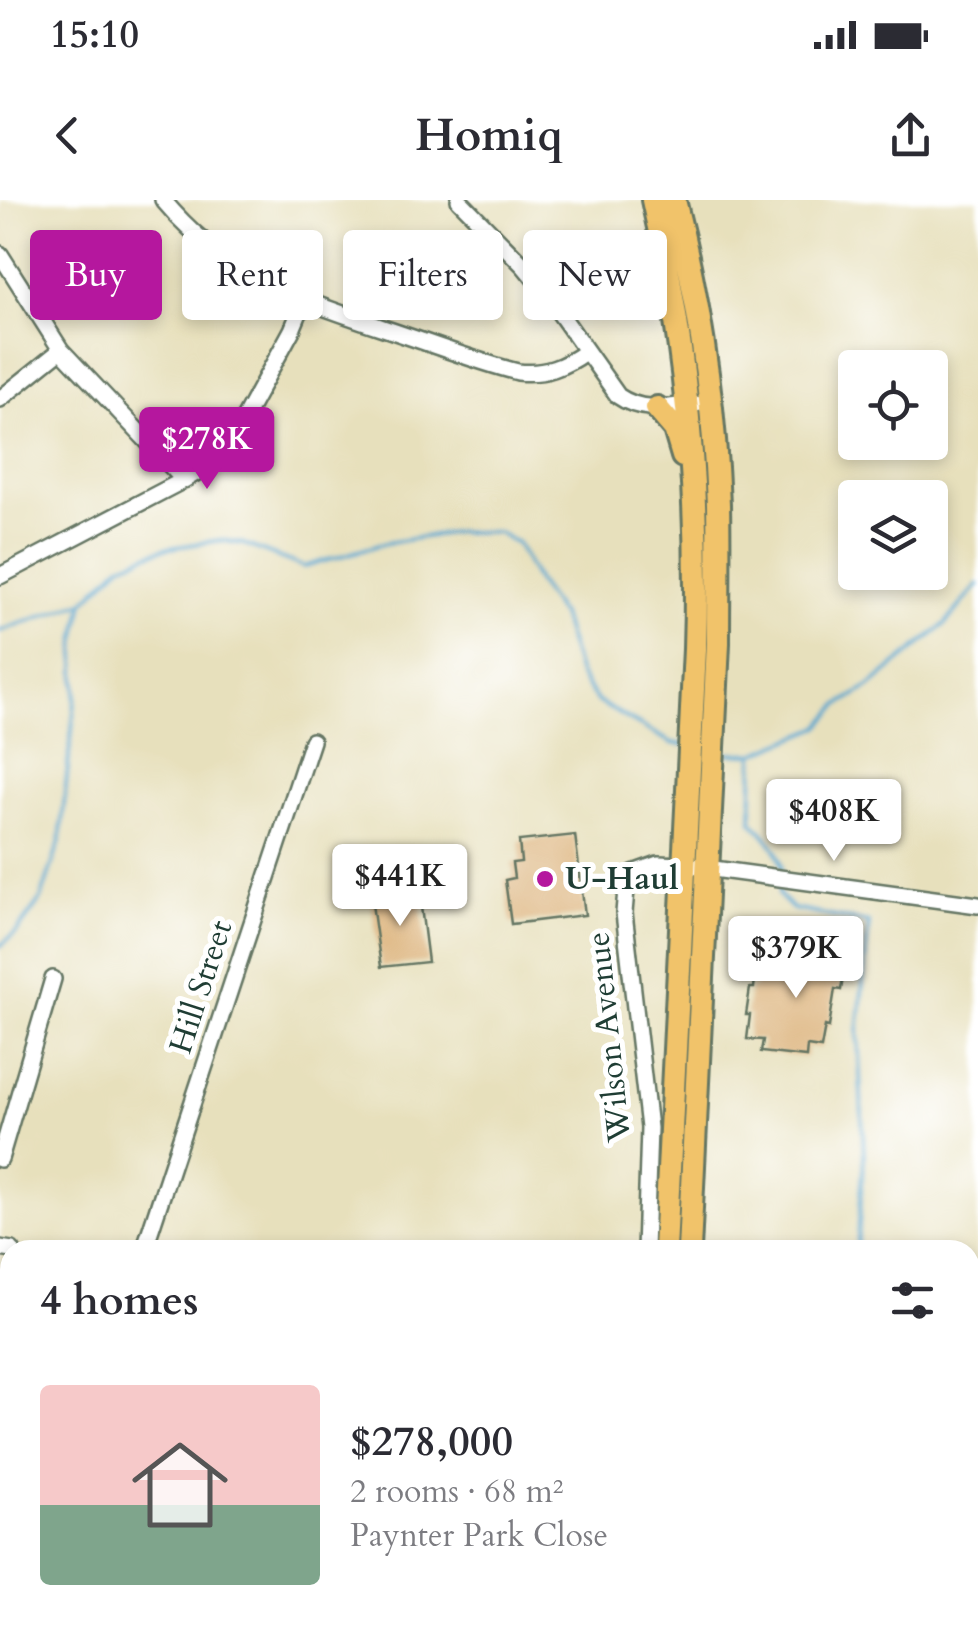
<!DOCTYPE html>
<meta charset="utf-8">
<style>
:root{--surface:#fff;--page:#f2f2f3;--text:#2b2b33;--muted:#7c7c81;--accent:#b5179e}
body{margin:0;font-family:Cardo,serif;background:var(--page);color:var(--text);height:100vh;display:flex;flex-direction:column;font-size:38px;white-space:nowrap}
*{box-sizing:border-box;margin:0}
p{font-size:32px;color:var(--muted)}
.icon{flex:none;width:55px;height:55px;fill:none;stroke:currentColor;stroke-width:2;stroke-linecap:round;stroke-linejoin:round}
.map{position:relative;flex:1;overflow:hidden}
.drawer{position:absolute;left:0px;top:1040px;width:980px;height:392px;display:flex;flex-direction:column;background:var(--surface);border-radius:30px 30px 0 0;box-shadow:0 5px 15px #0003}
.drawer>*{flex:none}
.guide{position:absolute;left:30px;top:30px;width:920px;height:90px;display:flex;gap:20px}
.controls{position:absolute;left:838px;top:150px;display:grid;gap:20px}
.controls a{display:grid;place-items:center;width:110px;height:110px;border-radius:10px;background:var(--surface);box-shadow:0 5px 15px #0003;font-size:50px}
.price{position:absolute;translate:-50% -85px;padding:0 22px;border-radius:10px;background:#fff;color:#222;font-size:32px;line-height:65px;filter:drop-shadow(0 2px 5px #0008)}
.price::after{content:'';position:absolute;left:50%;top:60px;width:30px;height:22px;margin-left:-15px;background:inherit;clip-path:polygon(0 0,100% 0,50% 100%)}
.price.on{background:var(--accent);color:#fff}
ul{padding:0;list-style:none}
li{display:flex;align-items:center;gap:30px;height:250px;padding:0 40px}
li span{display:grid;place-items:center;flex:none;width:280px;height:200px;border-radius:10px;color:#555}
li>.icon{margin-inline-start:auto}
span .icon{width:120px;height:120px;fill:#fffc;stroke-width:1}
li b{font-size:42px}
h2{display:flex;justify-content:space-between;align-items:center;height:120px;padding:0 40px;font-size:42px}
.tag{padding:0 35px;border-radius:10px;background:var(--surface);box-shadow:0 5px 15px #0003;font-size:35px;line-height:90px}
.tag.on{background:var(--accent);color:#fff}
.status{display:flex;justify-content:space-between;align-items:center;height:70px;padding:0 50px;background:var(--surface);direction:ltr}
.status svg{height:28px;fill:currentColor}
header{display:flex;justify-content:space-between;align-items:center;height:130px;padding:0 40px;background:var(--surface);font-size:45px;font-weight:700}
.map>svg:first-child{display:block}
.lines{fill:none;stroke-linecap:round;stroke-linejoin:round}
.stream{stroke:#53a5ce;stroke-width:4}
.building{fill:#dfb986}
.minor-casing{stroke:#657664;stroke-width:20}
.highway-casing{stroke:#657664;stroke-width:28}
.path{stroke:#657664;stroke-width:2.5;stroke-dasharray:8 8;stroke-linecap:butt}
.minor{stroke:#fff;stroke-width:15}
.highway{stroke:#f1c36a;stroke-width:22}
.poi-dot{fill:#b5179e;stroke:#fff;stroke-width:4}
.labels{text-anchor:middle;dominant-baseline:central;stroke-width:10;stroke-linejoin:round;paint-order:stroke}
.poi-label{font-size:32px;font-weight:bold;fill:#1f3d34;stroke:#fff;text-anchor:start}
.street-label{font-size:32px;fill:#1f3d34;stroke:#fff}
</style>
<div class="status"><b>15:10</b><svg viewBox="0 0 49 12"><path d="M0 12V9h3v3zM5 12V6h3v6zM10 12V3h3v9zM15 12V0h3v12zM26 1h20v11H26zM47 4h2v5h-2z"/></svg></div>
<header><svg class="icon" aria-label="back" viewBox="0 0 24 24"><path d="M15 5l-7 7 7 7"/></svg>Homiq<svg class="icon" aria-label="share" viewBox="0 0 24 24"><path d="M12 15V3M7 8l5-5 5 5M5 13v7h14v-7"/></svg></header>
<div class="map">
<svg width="978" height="1431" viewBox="0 0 978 1431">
<rect width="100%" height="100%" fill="#fff"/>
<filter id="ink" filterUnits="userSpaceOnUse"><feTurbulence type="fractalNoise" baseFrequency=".01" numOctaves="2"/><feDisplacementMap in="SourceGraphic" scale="20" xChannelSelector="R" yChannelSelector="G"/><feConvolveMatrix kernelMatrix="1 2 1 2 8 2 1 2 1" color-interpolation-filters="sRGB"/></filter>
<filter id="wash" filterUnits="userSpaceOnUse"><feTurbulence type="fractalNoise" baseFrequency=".0048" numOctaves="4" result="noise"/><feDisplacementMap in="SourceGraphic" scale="40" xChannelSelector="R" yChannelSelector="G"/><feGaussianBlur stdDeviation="2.25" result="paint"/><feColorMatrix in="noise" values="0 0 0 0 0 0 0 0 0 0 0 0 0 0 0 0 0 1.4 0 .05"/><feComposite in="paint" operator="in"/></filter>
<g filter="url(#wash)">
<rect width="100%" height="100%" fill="#e7e0bc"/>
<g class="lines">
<!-- stream -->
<path class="stream" d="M0 431 84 402
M722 553 754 554 820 527 839 505 869 487 945 424 978 385
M754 554 752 621C765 635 780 649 782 669
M779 687V695L793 709 869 723 858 832 864 957 857 1050
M0 746 16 733 41 699 60 641 76 492V440L84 402 121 365 163 349 221 340 244 344 304 367 386 343 456 332H497L517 343 537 382 561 415 579 475 598 502 672 543 684 545
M890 1422 891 1431"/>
</g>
<g id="blocks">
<!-- building -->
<path class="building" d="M575 635 585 715 511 724 505 680 514 678 512 663 521 662 519 641Z
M419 691 428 762 381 767 371 697Z
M822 743 848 746 841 790 835 789 829 827 825 826 821 848 807 846 806 857 761 852 763 840 747 839 750 815H746L750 788H754L757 762 800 767 801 754H805L806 748 821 751Z"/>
</g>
</g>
<g filter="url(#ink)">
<use href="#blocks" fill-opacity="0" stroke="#657664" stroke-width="2.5"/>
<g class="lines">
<!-- minor casing -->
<g class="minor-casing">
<path id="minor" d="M163 0C229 80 307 102 401 134 440 147 479 162 518 172 545 175 564 167 585 152
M459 0 524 66 542 88 618 196C642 213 668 207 696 204
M0 54 61 150 184 280
M0 199 61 150
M0 376 184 280 223 257 292 130 304 101
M0 959 53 779
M0 1048 12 1050
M144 1050 312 541
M645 1050 649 928 624 713 626 690 633 673 658 664 684 665 978 705
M0 1339 10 1338
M608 1422 610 1431
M250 1431 251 1422
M431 1431 432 1422"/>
</g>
<!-- highway casing -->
<g class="highway-casing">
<path id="highway" d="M653 0C687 149 700 296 695 449L665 1050
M674 0C699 99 714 202 718 305 719 351 718 397 718 443L689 1050
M657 208 675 229 683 256
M649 1422V1431
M673 1431 674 1422"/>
</g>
<!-- path -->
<path class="path" d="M0 1317 10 1318"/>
<!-- minor -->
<use href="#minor" class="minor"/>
<!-- highway -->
<use href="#highway" class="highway"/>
</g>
</g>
<!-- markers -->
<circle class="poi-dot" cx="545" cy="679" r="10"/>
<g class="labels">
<!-- poi labels -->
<g class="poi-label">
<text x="565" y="679">U-Haul</text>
</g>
<!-- street labels -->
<g class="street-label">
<text transform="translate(201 787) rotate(-72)">Hill Street</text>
<text transform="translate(609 837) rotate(-96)">Wilson Avenue</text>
</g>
</g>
</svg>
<div class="controls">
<a><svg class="icon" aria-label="locate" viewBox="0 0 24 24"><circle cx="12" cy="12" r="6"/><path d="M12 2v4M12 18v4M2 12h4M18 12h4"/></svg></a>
<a><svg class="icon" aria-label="layers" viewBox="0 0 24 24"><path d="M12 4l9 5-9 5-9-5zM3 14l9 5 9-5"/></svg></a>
</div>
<b class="price on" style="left:207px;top:292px">$278K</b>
<b class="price" style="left:834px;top:664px">$408K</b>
<b class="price" style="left:400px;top:729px">$441K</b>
<b class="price" style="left:796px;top:801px">$379K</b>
<div class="guide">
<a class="tag on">Buy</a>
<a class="tag">Rent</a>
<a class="tag">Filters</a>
<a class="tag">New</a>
</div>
<section class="drawer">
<h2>4 homes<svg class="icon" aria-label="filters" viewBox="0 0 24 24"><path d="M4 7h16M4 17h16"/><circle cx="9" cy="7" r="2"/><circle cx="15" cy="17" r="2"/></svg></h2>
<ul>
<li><span style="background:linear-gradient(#f6c9c9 60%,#7fa58c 0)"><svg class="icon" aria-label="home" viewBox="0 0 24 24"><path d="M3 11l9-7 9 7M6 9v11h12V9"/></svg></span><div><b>$278,000</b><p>2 rooms · 68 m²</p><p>Paynter Park Close</p></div></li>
</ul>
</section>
</div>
